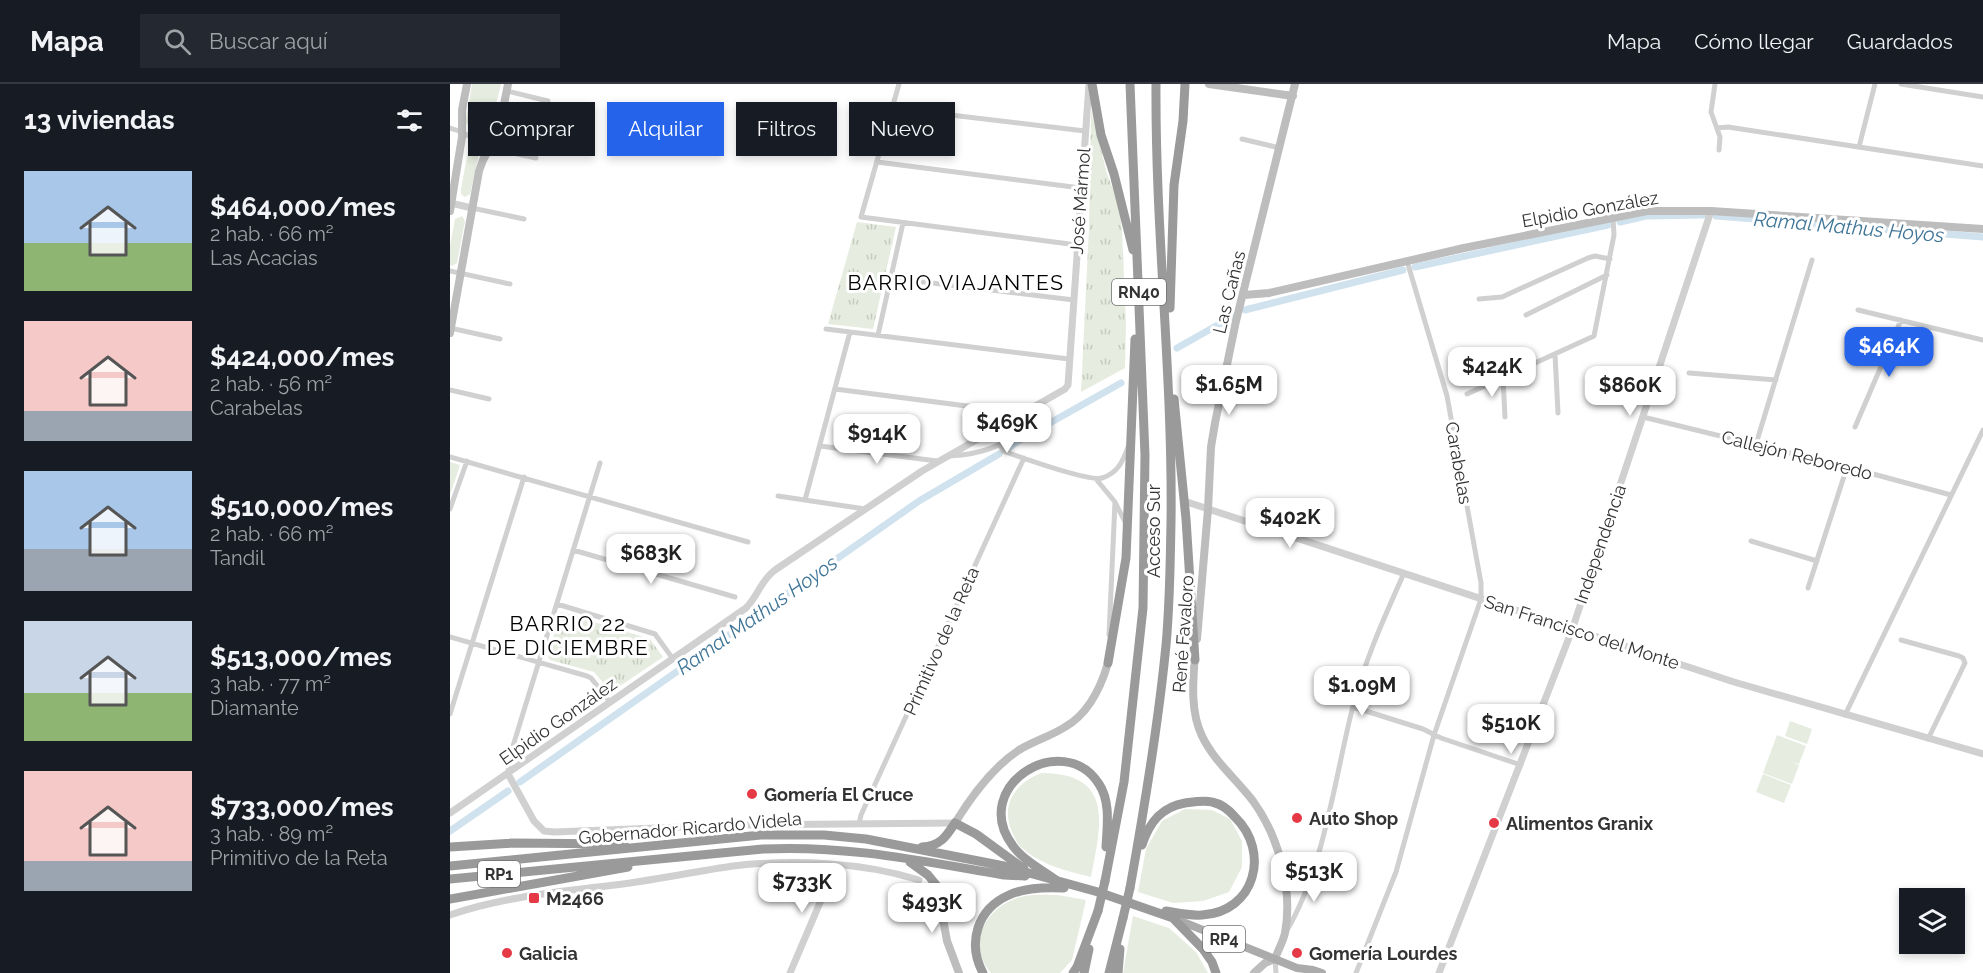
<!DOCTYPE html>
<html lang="es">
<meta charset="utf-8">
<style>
:root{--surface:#171b24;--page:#242831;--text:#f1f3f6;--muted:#9ea1a6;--line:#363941;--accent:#2563eb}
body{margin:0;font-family:Raleway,sans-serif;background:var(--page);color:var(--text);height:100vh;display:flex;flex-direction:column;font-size:22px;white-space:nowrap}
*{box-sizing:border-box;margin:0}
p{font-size:20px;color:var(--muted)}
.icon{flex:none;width:33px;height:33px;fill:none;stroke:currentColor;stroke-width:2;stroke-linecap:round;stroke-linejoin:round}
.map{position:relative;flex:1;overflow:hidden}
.details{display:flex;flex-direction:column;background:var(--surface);width:450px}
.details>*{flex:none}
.hud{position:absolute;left:18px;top:18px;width:570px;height:54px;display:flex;gap:12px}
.controls{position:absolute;left:1449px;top:804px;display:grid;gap:12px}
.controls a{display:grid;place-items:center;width:66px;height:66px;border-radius:0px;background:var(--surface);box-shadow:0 3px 9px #0003;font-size:30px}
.price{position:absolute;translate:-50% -51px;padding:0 14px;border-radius:12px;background:#fff;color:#222;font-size:20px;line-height:39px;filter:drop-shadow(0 2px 3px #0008)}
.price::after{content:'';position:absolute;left:50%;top:36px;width:18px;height:14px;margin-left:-9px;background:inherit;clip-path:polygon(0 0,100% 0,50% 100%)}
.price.selected{background:var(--accent);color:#fff}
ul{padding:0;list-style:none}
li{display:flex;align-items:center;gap:18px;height:150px;padding:0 24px}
li span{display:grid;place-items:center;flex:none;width:168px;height:120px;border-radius:0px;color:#555}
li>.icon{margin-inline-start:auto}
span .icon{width:72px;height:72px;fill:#fffc;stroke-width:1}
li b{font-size:26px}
h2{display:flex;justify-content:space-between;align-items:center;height:72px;padding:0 24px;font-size:26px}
.chip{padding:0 21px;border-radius:0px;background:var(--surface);box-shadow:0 3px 9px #0003;font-size:21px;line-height:54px}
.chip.selected{background:var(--accent);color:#fff}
header{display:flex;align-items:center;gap:36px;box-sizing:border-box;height:84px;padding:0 30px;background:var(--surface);border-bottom:2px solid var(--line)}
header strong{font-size:28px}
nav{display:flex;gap:33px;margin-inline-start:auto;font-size:21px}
.search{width:420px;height:54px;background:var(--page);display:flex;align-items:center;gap:15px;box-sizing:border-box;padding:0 21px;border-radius:0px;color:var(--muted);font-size:22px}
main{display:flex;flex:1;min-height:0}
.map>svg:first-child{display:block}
.grass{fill:#e6ecdf}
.park{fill:url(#park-tufts)}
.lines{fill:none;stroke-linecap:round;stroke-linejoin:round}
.canal{stroke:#cfe2ee;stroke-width:7}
.minor{stroke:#d0d0d0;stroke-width:5}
.tertiary{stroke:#d0d0d0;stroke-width:7}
.secondary{stroke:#bdbdbd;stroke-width:8}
.primary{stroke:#ababab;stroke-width:8}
.motorway{stroke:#9a9a9a;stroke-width:9}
.motorway-bridge{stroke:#9a9a9a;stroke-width:9}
.poi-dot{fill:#e63946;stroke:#fff;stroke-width:2}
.labels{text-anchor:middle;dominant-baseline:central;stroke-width:6;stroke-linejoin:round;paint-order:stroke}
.shield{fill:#fff;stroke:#707070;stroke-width:1.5}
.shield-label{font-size:16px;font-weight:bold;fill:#333}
.street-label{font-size:18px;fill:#333;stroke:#fff}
.poi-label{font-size:18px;font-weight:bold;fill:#333;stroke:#fff;text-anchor:start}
.water-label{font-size:20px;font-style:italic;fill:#3f7597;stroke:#fff}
.quarter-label{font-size:21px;letter-spacing:1.5px;fill:#000;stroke:#fff}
</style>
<header>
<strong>Mapa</strong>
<div class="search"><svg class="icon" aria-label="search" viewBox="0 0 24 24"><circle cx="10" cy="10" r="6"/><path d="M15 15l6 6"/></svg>Buscar aquí</div>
<nav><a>Mapa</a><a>Cómo llegar</a><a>Guardados</a></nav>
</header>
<main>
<section class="details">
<h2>13 viviendas<svg class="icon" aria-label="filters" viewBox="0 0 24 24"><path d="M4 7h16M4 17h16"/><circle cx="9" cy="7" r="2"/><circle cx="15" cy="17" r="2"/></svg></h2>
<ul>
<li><span style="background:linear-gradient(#a9c7e8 60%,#8fb573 0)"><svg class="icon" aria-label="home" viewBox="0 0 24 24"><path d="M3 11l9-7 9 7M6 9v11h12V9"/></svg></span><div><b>$464,000/mes</b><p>2 hab. · 66 m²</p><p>Las Acacias</p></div></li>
<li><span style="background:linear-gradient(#f6c9c9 75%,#9aa5b1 0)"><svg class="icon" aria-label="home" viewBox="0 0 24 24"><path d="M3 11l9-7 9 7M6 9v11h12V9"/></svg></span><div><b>$424,000/mes</b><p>2 hab. · 56 m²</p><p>Carabelas</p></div></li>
<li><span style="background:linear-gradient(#a9c7e8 65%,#9aa5b1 0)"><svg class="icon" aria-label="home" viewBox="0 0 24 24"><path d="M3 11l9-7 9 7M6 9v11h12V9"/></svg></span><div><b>$510,000/mes</b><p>2 hab. · 66 m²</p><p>Tandil</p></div></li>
<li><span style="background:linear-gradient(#c9d6e8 60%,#8fb573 0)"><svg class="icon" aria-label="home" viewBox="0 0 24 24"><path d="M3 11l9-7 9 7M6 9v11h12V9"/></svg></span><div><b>$513,000/mes</b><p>3 hab. · 77 m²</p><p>Diamante</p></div></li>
<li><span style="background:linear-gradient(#f6c9c9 75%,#9aa5b1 0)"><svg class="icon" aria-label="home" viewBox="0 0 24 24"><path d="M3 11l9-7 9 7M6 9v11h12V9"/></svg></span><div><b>$733,000/mes</b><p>3 hab. · 89 m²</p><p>Primitivo de la Reta</p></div></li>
</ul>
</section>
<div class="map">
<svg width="1533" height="889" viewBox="0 0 1533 889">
<defs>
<pattern id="park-tufts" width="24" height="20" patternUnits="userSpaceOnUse" patternTransform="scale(1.5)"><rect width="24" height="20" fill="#e6ecdf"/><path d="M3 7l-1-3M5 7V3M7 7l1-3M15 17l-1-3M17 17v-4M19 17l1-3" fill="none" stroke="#c6cbc0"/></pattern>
</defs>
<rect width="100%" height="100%" fill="#fff"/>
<!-- grass -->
<path class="grass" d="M22 0H51L38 53 19 43 16 38Z
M21 65 27 66 29 70 20 110 15 113 11 110V105L18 68Z
M12 132 15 137 7 179 2 182 0 181V162L5 135Z
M0 378 10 381 0 411Z
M1340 637 1362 645 1357 660 1335 652Z
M1327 651 1356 662 1349 680 1341 678 1349 681 1342 700 1313 689Z
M591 689C665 689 651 741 641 793 617 787 591 781 572 764 567 761 565 753 562 748 550 720 566 699 591 689Z
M1313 690 1341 701 1334 719 1306 708Z
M735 725 762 726 780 735 792 757V783L779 808 753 817 723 819 688 808 696 765 712 737Z
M608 811 636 816 622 876 610 889H541C514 858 538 819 575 812 586 810 598 811 608 811Z
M683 832 719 844 746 868 758 889H673Z"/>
<!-- park -->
<path class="park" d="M641 26 657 90 669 120 672 147 676 240 675 284 631 308 639 144Z
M407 138 446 143 423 245 378 240Z
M111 528 200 555 213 573 161 608 144 588 100 576 98 573 109 531Z"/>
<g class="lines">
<!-- canal -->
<path class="canal" d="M1266 132 1533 153
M1170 138 1196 132 1253 131
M965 183 1158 141
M795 226 953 186
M727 264 782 233
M558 364 573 354 671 299
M70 698 469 417 549 370
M0 747 58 707"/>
<!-- minor -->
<path class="minor" d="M449 0 411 133 627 161
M1265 0 1261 28 1270 53 1269 66
M1451 0 1533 13
M57 7 98 17
M442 24 635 47
M0 44 9 47 45 65 86 74
M1267 44 1278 43 1533 82
M792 55 830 64
M1409 63 1425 0
M427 78 631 104
M22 124 74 135
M0 187 60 200
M440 194 624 216
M1029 215 1052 213 1138 174 1145 172 1160 175
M1408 226 1533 256
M1076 231 1157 191
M0 244 50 255
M376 245 619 275
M428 251 453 139
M1105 270 1108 329
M1239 289 1326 296
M1053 294 1055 333
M385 305 571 329
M0 306 39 315
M1017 310 1144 252 1164 151 1163 134
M1193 333 1397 383 1501 411
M1405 343 1451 236
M1306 360 1362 176
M550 361 553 367C570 373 639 398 652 394 668 389 673 377 678 363
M370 362 487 377
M499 372C533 370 553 363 578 340L580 325
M0 373 298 458
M646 395 665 418 675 438
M328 412 415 425
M355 416 400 248
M0 425 17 377
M1301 457 1367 477
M123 466 285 513
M1358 504 1397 383
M107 520 205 550 223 575
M659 551 665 418
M0 553 137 592 141 594 160 618
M1451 556 1509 572 1513 574 1515 579 1478 655
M903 623 973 645 991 654 1071 681
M0 630 74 393
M1395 631 1533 346
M58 690 59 675 150 379
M409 740 411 731 574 374
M836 848C874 784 884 698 902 626 914 578 934 534 954 489
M825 875 826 889
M906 889 946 788 984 651 1031 515V499L997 312 957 177"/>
<!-- tertiary -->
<path class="tertiary" d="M0 119 22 124
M734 417 1284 598 1533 670
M58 690 84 737 94 747 104 748 284 741 505 739
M0 729 296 524C308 512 311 496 325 486L472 387 615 305 618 301 639 0
M0 831C58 811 120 807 180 799 214 794 249 787 283 782 344 775 411 778 469 796
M340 889 386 781
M989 889 1122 546 1261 127"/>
<!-- secondary -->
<path class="secondary" d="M759 0 843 12
M0 127 12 53V26L17 0
M794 211 819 209 1014 164 1197 127H1261L1533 145
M0 249 29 87 33 76 49 46 58 0
M747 555 758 425 761 363 765 339 786 237 845 0
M745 570C743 597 740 627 752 652 764 677 786 695 803 717 829 753 843 805 835 849 833 858 828 866 825 875L815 879 804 889
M505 739C521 713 543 683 569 666 584 657 601 652 615 643 638 630 651 603 658 579
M487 802 497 857 509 889"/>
<!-- primary -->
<path class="primary" d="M723 834 847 884 863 886 872 889"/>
<!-- motorway -->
<path class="motorway" d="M642 0 651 51 664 90 683 166
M720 224 724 101 733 37 735 0
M724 315 736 435 745 576
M658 579 676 474 685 255
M692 761C699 739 711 723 735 719 743 718 754 716 762 718 772 720 779 726 785 733 821 768 805 828 752 831 740 832 728 829 716 827
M0 763 63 759 174 760
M472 763C490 762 496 753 505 739L526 750 574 785
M460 778 478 791 487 802
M0 782 311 751H374L416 755 554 782 648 808 723 834 753 865 762 878 766 889
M0 795 313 765C398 761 471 777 554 791L575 792
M606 796C592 786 573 776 563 762 518 702 613 644 649 700 661 718 657 743 656 763
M655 797 674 698 693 524 695 371 680 0
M680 804C694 726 707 649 715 571 720 527 720 483 721 439 723 293 705 147 706 0
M0 815 178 783
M533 889C517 859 527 825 559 811 576 803 596 803 614 804
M623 889 627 883 648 827
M634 889 639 865
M659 889 673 834
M668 889 670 865"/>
<!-- motorway-bridge -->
<path class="motorway-bridge" d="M648 827 655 797
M673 834 680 804"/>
</g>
<!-- markers -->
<g class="poi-dot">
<circle cx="302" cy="710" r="6"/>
<circle cx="847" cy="734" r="6"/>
<circle cx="1044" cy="739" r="6"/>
<rect x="78" y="808" width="12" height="12" rx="3"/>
<circle cx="57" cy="869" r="6"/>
<circle cx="847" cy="869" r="6"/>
</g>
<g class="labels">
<!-- shield labels -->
<g class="shield">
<rect x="662" y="195" width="54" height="26" rx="4.5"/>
<rect x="28" y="777" width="42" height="26" rx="4.5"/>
<rect x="753" y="842" width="42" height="26" rx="4.5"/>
</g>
<g class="shield-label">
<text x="689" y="208">RN40</text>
<text x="49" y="790">RP1</text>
<text x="774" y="855">RP4</text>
</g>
<!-- street labels -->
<g class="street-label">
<text transform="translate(630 117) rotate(-86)">José Mármol</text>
<text transform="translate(1140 125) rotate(-10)">Elpidio González</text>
<text transform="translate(779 208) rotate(-76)">Las Cañas</text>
<text transform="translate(1347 371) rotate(14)">Callejón Reboredo</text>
<text transform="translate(1009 379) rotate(80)">Carabelas</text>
<text transform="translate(703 447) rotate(-90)">Acceso Sur</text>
<text transform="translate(1150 460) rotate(-71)">Independencia</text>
<text transform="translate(1132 548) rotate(18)">San Francisco del Monte</text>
<text transform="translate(733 550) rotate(-86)">René Favaloro</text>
<text transform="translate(491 557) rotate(-66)">Primitivo de la Reta</text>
<text transform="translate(108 637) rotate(-35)">Elpidio González</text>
<text transform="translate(240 744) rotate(-5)">Gobernador Ricardo Videla</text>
</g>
<!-- poi labels -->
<g class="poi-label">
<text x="314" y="710">Gomería El Cruce</text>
<text x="859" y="734">Auto Shop</text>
<text x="1056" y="739">Alimentos Granix</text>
<text x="96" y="814">M2466</text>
<text x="69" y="869">Galicia</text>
<text x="859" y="869">Gomería Lourdes</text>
</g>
<!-- water labels -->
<g class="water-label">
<text transform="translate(1399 143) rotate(5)">Ramal Mathus Hoyos</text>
<text transform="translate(307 531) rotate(-35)">Ramal Mathus Hoyos</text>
</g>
<!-- quarter labels -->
<g class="quarter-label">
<text x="506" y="198">BARRIO VIAJANTES</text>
<text x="118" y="539">BARRIO 22<tspan x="118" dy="24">DE DICIEMBRE</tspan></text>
</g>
</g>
</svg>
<div class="controls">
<a><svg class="icon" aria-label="layers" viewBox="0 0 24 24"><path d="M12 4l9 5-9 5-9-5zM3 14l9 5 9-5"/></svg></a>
</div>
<b class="price selected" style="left:1439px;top:294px">$464K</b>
<b class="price" style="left:1042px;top:314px">$424K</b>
<b class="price" style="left:779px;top:332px">$1.65M</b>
<b class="price" style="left:1180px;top:333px">$860K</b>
<b class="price" style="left:557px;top:370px">$469K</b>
<b class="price" style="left:427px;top:381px">$914K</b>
<b class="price" style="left:840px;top:465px">$402K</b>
<b class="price" style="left:201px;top:501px">$683K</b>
<b class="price" style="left:912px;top:633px">$1.09M</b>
<b class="price" style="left:1061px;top:671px">$510K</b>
<b class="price" style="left:864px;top:819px">$513K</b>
<b class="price" style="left:352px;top:830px">$733K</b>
<b class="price" style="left:482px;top:850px">$493K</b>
<div class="hud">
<a class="chip">Comprar</a>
<a class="chip selected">Alquilar</a>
<a class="chip">Filtros</a>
<a class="chip">Nuevo</a>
</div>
</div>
</main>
